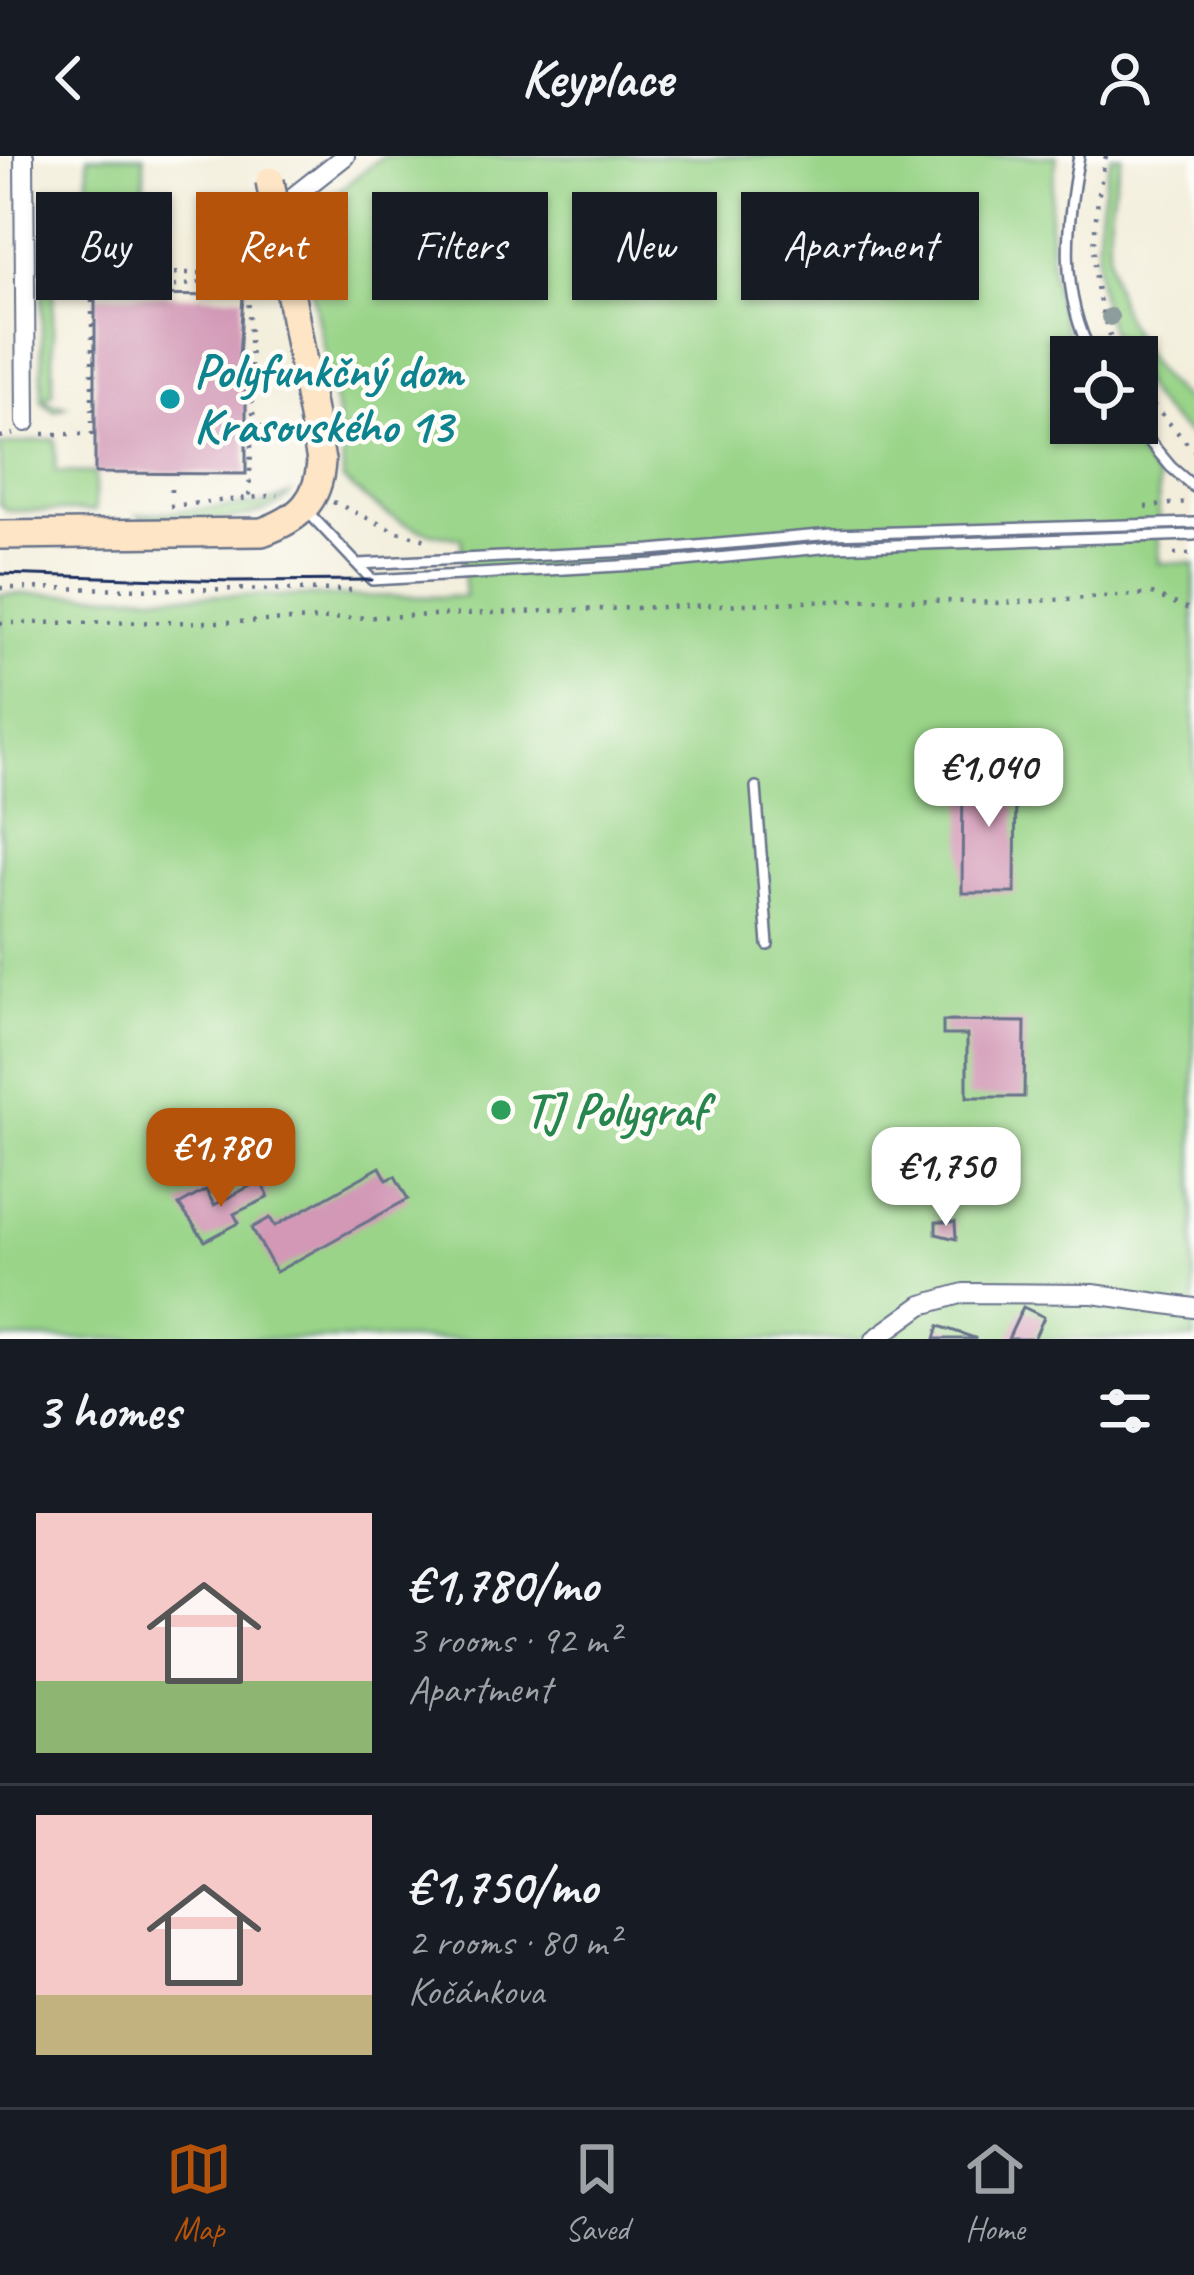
<!DOCTYPE html>
<meta charset="utf-8">
<style>
:root{--surface:#171b24;--page:#20242c;--text:#f1f3f6;--muted:#9ea1a6;--line:#363941;--accent:#b45309}
body{margin:0;font-family:Caveat,sans-serif;background:var(--page);color:var(--text);height:100vh;display:flex;flex-direction:column;font-size:45px;white-space:nowrap}
*{box-sizing:border-box;margin:0}
p{font-size:39px;color:var(--muted)}
.icon{flex:none;width:66px;height:66px;fill:none;stroke:currentColor;stroke-width:2;stroke-linecap:round;stroke-linejoin:round}
.map{position:relative;height:1183px;overflow:hidden}
.drawer{display:flex;flex-direction:column;background:var(--surface);flex:1}
.drawer>*{flex:none}
.guide{position:absolute;left:36px;top:36px;width:1122px;height:108px;display:flex;gap:24px}
.buttons{position:absolute;left:1050px;top:180px;display:grid;gap:24px}
.buttons a{display:grid;place-items:center;width:108px;height:108px;border-radius:0px;background:var(--surface);box-shadow:0 3px 9px #0004;font-size:60px}
.price{position:absolute;translate:-50% -102px;padding:0 27px;border-radius:24px;background:#fff;color:#222;font-size:39px;line-height:78px;filter:drop-shadow(0 3px 6px #0008)}
.price::after{content:'';position:absolute;left:50%;top:72px;width:36px;height:27px;margin-left:-18px;background:inherit;clip-path:polygon(0 0,100% 0,50% 100%)}
.price.on{background:var(--accent);color:#fff}
ul{padding:0;list-style:none}
li{display:flex;align-items:center;gap:36px;height:300px;padding:0 36px}
li+li{border-top:3px solid var(--line)}
li span{display:grid;place-items:center;flex:none;width:336px;height:240px;border-radius:0px;color:#555}
li>.icon{margin-inline-start:auto}
span .icon{width:144px;height:144px;fill:#fffc;stroke-width:1}
li b{font-size:51px}
h2{display:flex;justify-content:space-between;align-items:center;height:144px;padding:0 36px;font-size:51px}
.chip{padding:0 42px;border-radius:0px;background:var(--surface);box-shadow:0 3px 9px #0004;font-size:42px;line-height:108px}
.chip.on{background:var(--accent);color:#fff}
header{display:flex;justify-content:space-between;align-items:center;height:156px;padding:0 36px;background:var(--surface);font-size:54px;font-weight:700}
.dock{display:flex;justify-content:space-around;align-items:center;height:168px;border-top:3px solid var(--line);background:var(--surface);font-size:33px;color:var(--muted)}
.dock a{display:grid;justify-items:center;gap:6px}
.dock .on{color:var(--accent)}
.map>svg:first-child{display:block}
.green{fill:#99d488;stroke:#5a8273;stroke-width:3}
.building{fill:#d298b6}
.lines{fill:none;stroke-linecap:round;stroke-linejoin:round}
.lane-casing{stroke:#67728a;stroke-width:14}
.street-casing{stroke:#67728a;stroke-width:22}
.secondary-casing{stroke:#67728a;stroke-width:32}
.path{stroke:#67728a;stroke-width:4.5;stroke-dasharray:3 9;stroke-linecap:butt}
.lane{stroke:#fff;stroke-width:9}
.street{stroke:#fff;stroke-width:18}
.secondary{stroke:#fde5c5;stroke-width:27}
.tram{stroke:#1b2f5e;stroke-width:3}
.secondary-bridge-casing{stroke:#67728a;stroke-width:32;stroke-linecap:butt}
.secondary-bridge{stroke:#fde5c5;stroke-width:27}
.tree{fill:#8d9c9c}
.culture-dot{fill:#0f9aa8;stroke:#fdfcf7;stroke-width:4.5}
.leisure-dot{fill:#2e9e5b;stroke:#fdfcf7;stroke-width:4.5}
.labels{text-anchor:middle;dominant-baseline:central;stroke-width:9;stroke-linejoin:round;paint-order:stroke}
.culture-label{font-size:48px;font-weight:bold;fill:#0d838f;stroke:#fdfcf7;text-anchor:start}
.leisure-label{font-size:48px;font-weight:bold;fill:#27864d;stroke:#fdfcf7;text-anchor:start}
</style>
<header><svg class="icon" aria-label="back" viewBox="0 0 24 24"><path d="M15 5l-7 7 7 7"/></svg>Keyplace<svg class="icon" aria-label="person" viewBox="0 0 24 24"><circle cx="12" cy="8" r="4"/><path d="M4 21q1-7 8-7t8 7"/></svg></header>
<div class="map">
<svg width="1194" height="1183" viewBox="0 0 1194 1183">
<rect width="100%" height="100%" fill="#fdfcf7"/>
<filter id="ink" filterUnits="userSpaceOnUse"><feTurbulence type="fractalNoise" baseFrequency=".00833" numOctaves="2"/><feDisplacementMap in="SourceGraphic" scale="24" xChannelSelector="R" yChannelSelector="G"/><feConvolveMatrix kernelMatrix="1 2 1 2 8 2 1 2 1" color-interpolation-filters="sRGB"/></filter>
<filter id="wash" filterUnits="userSpaceOnUse"><feTurbulence type="fractalNoise" baseFrequency=".004" numOctaves="4" result="noise"/><feDisplacementMap in="SourceGraphic" scale="48" xChannelSelector="R" yChannelSelector="G"/><feGaussianBlur stdDeviation="2.7" result="paint"/><feColorMatrix in="noise" values="0 0 0 0 0 0 0 0 0 0 0 0 0 0 0 0 0 1.4 0 .05"/><feComposite in="paint" operator="in"/></filter>
<g filter="url(#wash)">
<rect width="100%" height="100%" fill="#f3eedb"/>
<!-- green -->
<path class="green" d="M88 0H144V38H88Z
M383 0H1057C1044 70 1047 136 1076 201H1071V267H1115L1158 324 1159 407H1194V1183H0V438L465 441 461 382C411 378 380 356 343 324L342 282 298 66Z
M1111 0H1122C1113 30 1107 63 1109 95 1112 150 1147 220 1194 250V283C1168 263 1137 236 1137 201H1124C1086 142 1095 64 1111 0Z
M42 121H53V238L47 239 48 247 66 250 54 255 42 245Z
M55 283 56 316 95 317V355H8L0 348V289Z
M290 338C266 369 187 364 149 367L138 359 263 348Z"/>
<g id="blocks">
<!-- building -->
<path class="building" d="M111 139 243 140 238 216H246V318L95 317V141Z
M963 610 1016 611 1015 737H962Z
M943 865 1025 866 1024 941H967V879H943Z
M380 1011 387 1024 395 1020 408 1043 276 1116 252 1072 270 1062 275 1070Z
M260 1025 269 1041 234 1058 239 1067 205 1085 179 1049 206 1034 214 1049Z
M936 1066H955L956 1083 936 1078Z
M1023 1151 1044 1161 1034 1183H1008Z
M939 1170 975 1182V1183H935Z"/>
</g>
</g>
<g filter="url(#ink)">
<use href="#blocks" fill-opacity="0" stroke="#67728a" stroke-width="3"/>
<g class="lines">
<!-- lane casing -->
<g class="lane-casing">
<path id="lane" d="M1079 0C1066 68 1059 137 1093 201
M1134 267 1171 311 1194 331
M307 355 372 424 653 408 832 391 1194 379
M358 408 651 394 832 378 1194 367
M756 631 768 789"/>
</g>
<!-- street casing -->
<g class="street-casing">
<path id="street" d="M24 0 26 266
M260 67 345 0
M875 1183 922 1149 964 1137 1093 1138 1194 1152"/>
</g>
<!-- secondary casing -->
<g class="secondary-casing">
<path id="secondary" d="M0 379 262 376C299 363 319 345 321 305"/>
</g>
<!-- path -->
<path class="path" d="M1106 0C1091 68 1086 137 1120 201
M45 69H77
M42 118 203 117 226 104 239 72
M215 122 248 136 253 256C254 264 254 273 255 281H260L259 267H253L254 283 261 282 260 266H252L249 344
M78 129C119 129 199 141 228 111 237 103 241 89 247 78
M1137 231 1194 295
M43 278H92V129
M0 281 14 278
M171 336V332
M333 346 395 375 433 386
M170 350 278 339
M1145 351 1187 346
M1174 398H1194
M0 432 360 434
M0 467 235 466 888 443 1001 447 1152 438 1194 455"/>
<!-- lane -->
<use href="#lane" class="lane"/>
<!-- street -->
<use href="#street" class="street"/>
<!-- secondary -->
<use href="#secondary" class="secondary"/>
<!-- tram -->
<path class="tram" d="M0 418 231 425 372 424"/>
<!-- secondary-bridge casing -->
<g class="secondary-bridge-casing">
<path id="secondary-bridge" d="M270 25 321 305"/>
</g>
<!-- secondary-bridge -->
<use href="#secondary-bridge" class="secondary-bridge"/>
</g>
<!-- trees -->
<circle class="tree" cx="1110" cy="161" r="9"/>
</g>
<!-- markers -->
<circle class="culture-dot" cx="170" cy="243" r="12"/>
<circle class="leisure-dot" cx="501" cy="954" r="12"/>
<g class="labels">
<!-- culture labels -->
<g class="culture-label">
<text x="194" y="215">Polyfunkčný dom<tspan x="194" dy="55">Krasovského 13</tspan></text>
</g>
<!-- leisure labels -->
<g class="leisure-label">
<text x="525" y="954">TJ Polygraf</text>
</g>
</g>
</svg>
<div class="buttons">
<a><svg class="icon" aria-label="locate" viewBox="0 0 24 24"><circle cx="12" cy="12" r="6"/><path d="M12 2v4M12 18v4M2 12h4M18 12h4"/></svg></a>
</div>
<b class="price" style="left:989px;top:674px">€1,040</b>
<b class="price on" style="left:221px;top:1054px">€1,780</b>
<b class="price" style="left:946px;top:1073px">€1,750</b>
<div class="guide">
<a class="chip">Buy</a>
<a class="chip on">Rent</a>
<a class="chip">Filters</a>
<a class="chip">New</a>
<a class="chip">Apartment</a>
</div>
</div>
<section class="drawer">
<h2>3 homes<svg class="icon" aria-label="filters" viewBox="0 0 24 24"><path d="M4 7h16M4 17h16"/><circle cx="9" cy="7" r="2"/><circle cx="15" cy="17" r="2"/></svg></h2>
<ul>
<li><span style="background:linear-gradient(#f6c9c9 70%,#8fb573 0)"><svg class="icon" aria-label="home" viewBox="0 0 24 24"><path d="M3 11l9-7 9 7M6 9v11h12V9"/></svg></span><div><b>€1,780/mo</b><p>3 rooms · 92 m²</p><p>Apartment</p></div></li>
<li><span style="background:linear-gradient(#f6c9c9 75%,#c2b280 0)"><svg class="icon" aria-label="home" viewBox="0 0 24 24"><path d="M3 11l9-7 9 7M6 9v11h12V9"/></svg></span><div><b>€1,750/mo</b><p>2 rooms · 80 m²</p><p>Kočánkova</p></div></li>
</ul>
</section>
<nav class="dock">
<a class="on"><svg class="icon" aria-label="map" viewBox="0 0 24 24"><path d="M3 6l6-2 6 2 6-2v14l-6 2-6-2-6 2zM9 4v14M15 6v14"/></svg>Map</a>
<a><svg class="icon" aria-label="saved" viewBox="0 0 24 24"><path d="M7 4h10v16l-5-4-5 4z"/></svg>Saved</a>
<a><svg class="icon" aria-label="home" viewBox="0 0 24 24"><path d="M3 11l9-7 9 7M6 9v11h12V9"/></svg>Home</a>
</nav>
